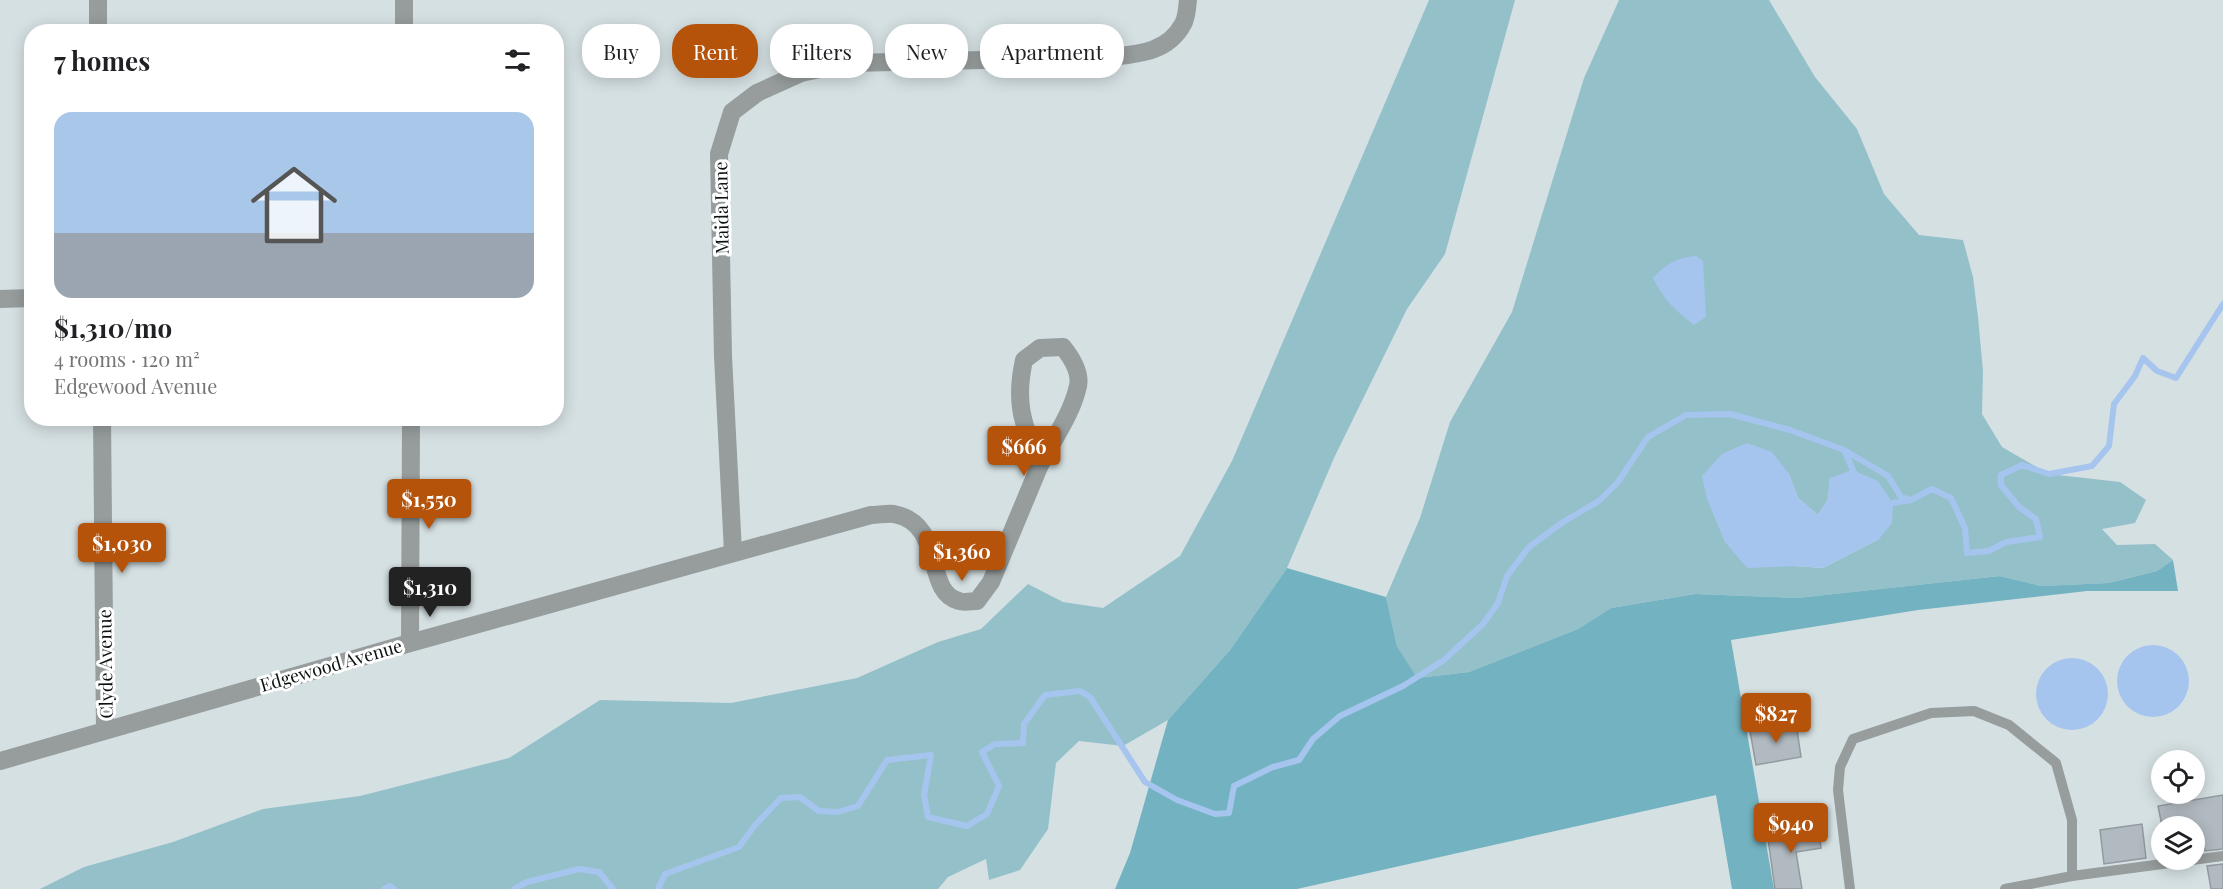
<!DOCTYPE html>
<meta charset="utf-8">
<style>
:root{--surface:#fff;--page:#f2f2f2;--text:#202124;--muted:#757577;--line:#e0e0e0;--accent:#b45309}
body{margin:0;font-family:"Playfair Display",serif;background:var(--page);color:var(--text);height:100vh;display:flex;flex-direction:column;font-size:22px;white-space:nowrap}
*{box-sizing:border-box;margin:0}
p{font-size:20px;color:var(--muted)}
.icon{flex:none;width:33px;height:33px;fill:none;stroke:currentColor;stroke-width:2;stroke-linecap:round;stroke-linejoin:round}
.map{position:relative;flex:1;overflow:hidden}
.details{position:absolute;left:24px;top:24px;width:540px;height:402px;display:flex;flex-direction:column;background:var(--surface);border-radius:24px;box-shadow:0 3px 15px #0003}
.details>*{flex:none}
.banner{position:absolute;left:582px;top:24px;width:570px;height:54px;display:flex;gap:12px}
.fabs{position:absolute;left:2151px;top:750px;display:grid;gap:12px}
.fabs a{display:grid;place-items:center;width:54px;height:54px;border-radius:50%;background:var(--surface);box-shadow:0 3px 15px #0003;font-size:30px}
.price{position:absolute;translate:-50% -51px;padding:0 14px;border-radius:6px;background:var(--accent);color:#fff;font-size:20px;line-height:39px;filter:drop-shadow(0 2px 3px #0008)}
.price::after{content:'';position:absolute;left:50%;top:36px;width:18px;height:14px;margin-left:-9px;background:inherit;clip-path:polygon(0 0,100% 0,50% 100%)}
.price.on{background:#222;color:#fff}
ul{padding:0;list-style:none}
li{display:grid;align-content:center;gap:12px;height:318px;padding:0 30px}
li+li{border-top:2px solid var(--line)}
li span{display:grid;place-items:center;height:186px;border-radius:18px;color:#555}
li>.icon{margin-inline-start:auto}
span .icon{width:108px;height:108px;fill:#fffc;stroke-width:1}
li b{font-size:26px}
h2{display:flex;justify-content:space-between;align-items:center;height:72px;padding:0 30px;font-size:26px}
.chip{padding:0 21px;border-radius:24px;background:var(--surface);box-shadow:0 3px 15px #0003;font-size:21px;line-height:54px}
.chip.on{background:var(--accent);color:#fff}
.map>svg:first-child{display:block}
.green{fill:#94c0ca;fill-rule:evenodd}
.forest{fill:#73b2c0}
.water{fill:#a6c5ee}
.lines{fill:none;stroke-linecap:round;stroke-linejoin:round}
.stream{stroke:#a6c5ee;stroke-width:6}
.building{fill:#b1bac0;stroke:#929a9f;stroke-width:1.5}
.lane{stroke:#979c9c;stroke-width:10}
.street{stroke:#979c9c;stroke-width:18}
.labels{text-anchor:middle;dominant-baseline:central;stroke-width:6;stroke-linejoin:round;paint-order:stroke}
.street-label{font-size:18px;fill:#0c1011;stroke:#fff}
</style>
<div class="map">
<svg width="2223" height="889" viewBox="0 0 2223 889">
<rect width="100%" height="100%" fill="#d5e0e3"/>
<!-- green -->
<path class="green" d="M1429 0H1515L1445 254 1407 309 1334 458 1287 568 1230 650 1168 720 1123 746 1079 741 1056 763 1048 829 1020 870 989 880 986 859 948 877 938 889H40L84 867 173 842 263 809 360 796 509 758 600 700 731 703 857 678 938 642 981 629 1028 584 1063 602 1103 608 1180 556 1232 461Z
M1619 0H1769L1815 77 1857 129 1884 194 1919 235 1963 240 1973 277 1978 317 1983 371 1982 414 2002 447 2049 474 2120 482 2146 500 2135 523 2102 529 2117 545 2155 544 2173 560 2157 571 2109 583 2041 586 2000 576 1797 598 1695 594 1611 608 1578 629 1469 672 1416 678 1397 646 1386 597 1420 518 1450 422 1512 312 1584 78ZM1789 474 1798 498 1818 515 1828 499 1830 478 1879 539 1823 568 1795 566Z"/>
<!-- forest -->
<path class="forest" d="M2173 560 2178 591H2087L1918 610 1731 640 1774 889H1732L1716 795 1297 889H1115L1130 853 1168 720 1230 650 1287 568 1386 597 1397 646 1417 678 1469 672 1578 629 1611 608 1695 594 1797 598 2000 576 2041 586 2109 583 2157 571Z"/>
<!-- water -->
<path class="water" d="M1696 256 1703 261 1706 317 1694 325C1676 311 1663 299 1653 278 1666 264 1677 257 1696 256Z
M1747 443 1772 452 1789 474 1798 498 1818 515 1828 499 1830 478 1852 470 1878 481 1893 504 1892 523 1879 539 1823 568 1795 566 1747 568 1725 542 1707 499 1702 476 1722 454Z
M2117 681a36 36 0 1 1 72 0a36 36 0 1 1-72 0Z
M2036 694a36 36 0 1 1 72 0a36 36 0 1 1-72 0Z"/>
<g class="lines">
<!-- stream -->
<path class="stream" d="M1844 450 1856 477
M1886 504 1911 500
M384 889 390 886 394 889
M514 889 527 882 579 869 599 872 613 889
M658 889 665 874 739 847 755 825 781 798 800 797 819 811 838 812 858 806 887 760 931 755 924 795 928 817 967 826 987 814 999 786 982 752 995 744 1023 743 1024 724 1045 695 1080 691 1090 697 1145 782 1177 800 1215 814 1229 813 1234 786 1273 767 1299 760 1313 739 1340 716 1403 686 1444 660 1483 624 1498 603 1507 576 1529 547 1563 522 1599 501 1618 482 1648 437 1686 415 1730 414 1790 430 1844 450 1888 476 1901 497 1911 500 1932 489 1951 498 1965 528 1967 553 1989 551 2006 542 2040 537 2036 519 2019 507 2001 485V475L2022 465 2049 474 2092 466 2109 446 2114 404 2135 376 2143 358 2157 371 2176 378 2223 304"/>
</g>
<!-- building -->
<path class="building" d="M1796 723 1801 757 1756 765 1750 731Z
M2223 795V849L2205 851 2204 843 2194 845V826H2162L2158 806Z
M1818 824 1821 848 1796 852 1802 889H1775L1767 832Z
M2142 824 2146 858 2104 864 2100 830Z
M2223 864V889H2211L2207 866Z"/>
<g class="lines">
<!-- lane -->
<path class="lane" d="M2072 876 2223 856
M1850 889 1838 790 1840 767 1853 739 1931 713 1974 711 2009 725 2056 763 2072 820V876L2005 889"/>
<!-- street -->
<path class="street" d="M98 0V32
M404 0V32
M0 299 32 298
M1063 347C1071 357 1081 372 1078 386 1072 414 1052 441 1039 467 1024 425 1014 405 1024 360L1040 348Z
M102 418 105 730
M733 552 723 356 719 154 732 112 757 93 801 73 849 63 1111 57C1139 54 1168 52 1183 24 1187 17 1187 7 1188 0
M410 643 411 418
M0 761 410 643 871 515C878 515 887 513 894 514 946 524 923 592 959 601 964 603 972 601 977 601L991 582 1039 467"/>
</g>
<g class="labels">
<!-- street labels -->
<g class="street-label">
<text transform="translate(721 208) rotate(-91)">Maida Lane</text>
<text transform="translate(105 664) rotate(-91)">Clyde Avenue</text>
<text transform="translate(331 665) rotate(-16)">Edgewood Avenue</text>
</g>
</g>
</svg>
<div class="fabs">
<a><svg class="icon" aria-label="locate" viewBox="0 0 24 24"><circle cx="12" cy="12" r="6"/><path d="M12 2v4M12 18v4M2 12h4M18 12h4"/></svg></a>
<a><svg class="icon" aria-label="layers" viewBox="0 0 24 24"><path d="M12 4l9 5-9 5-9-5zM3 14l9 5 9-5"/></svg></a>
</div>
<b class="price" style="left:1024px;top:477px">$666</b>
<b class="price" style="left:429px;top:530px">$1,550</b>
<b class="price" style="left:122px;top:574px">$1,030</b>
<b class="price" style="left:962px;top:582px">$1,360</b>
<b class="price on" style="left:430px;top:618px">$1,310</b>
<b class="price" style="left:1776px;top:744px">$827</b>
<b class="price" style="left:1791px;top:854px">$940</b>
<div class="banner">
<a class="chip">Buy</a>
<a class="chip on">Rent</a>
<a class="chip">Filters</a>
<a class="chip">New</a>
<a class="chip">Apartment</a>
</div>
<section class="details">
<h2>7 homes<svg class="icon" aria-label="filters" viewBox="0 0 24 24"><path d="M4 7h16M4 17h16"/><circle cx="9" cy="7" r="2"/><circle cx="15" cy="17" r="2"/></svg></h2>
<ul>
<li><span style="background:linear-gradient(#a9c7e8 65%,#9aa5b1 0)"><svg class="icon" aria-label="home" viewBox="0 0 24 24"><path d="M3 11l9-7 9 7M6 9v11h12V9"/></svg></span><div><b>$1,310/mo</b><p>4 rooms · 120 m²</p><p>Edgewood Avenue</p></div></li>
</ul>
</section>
</div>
